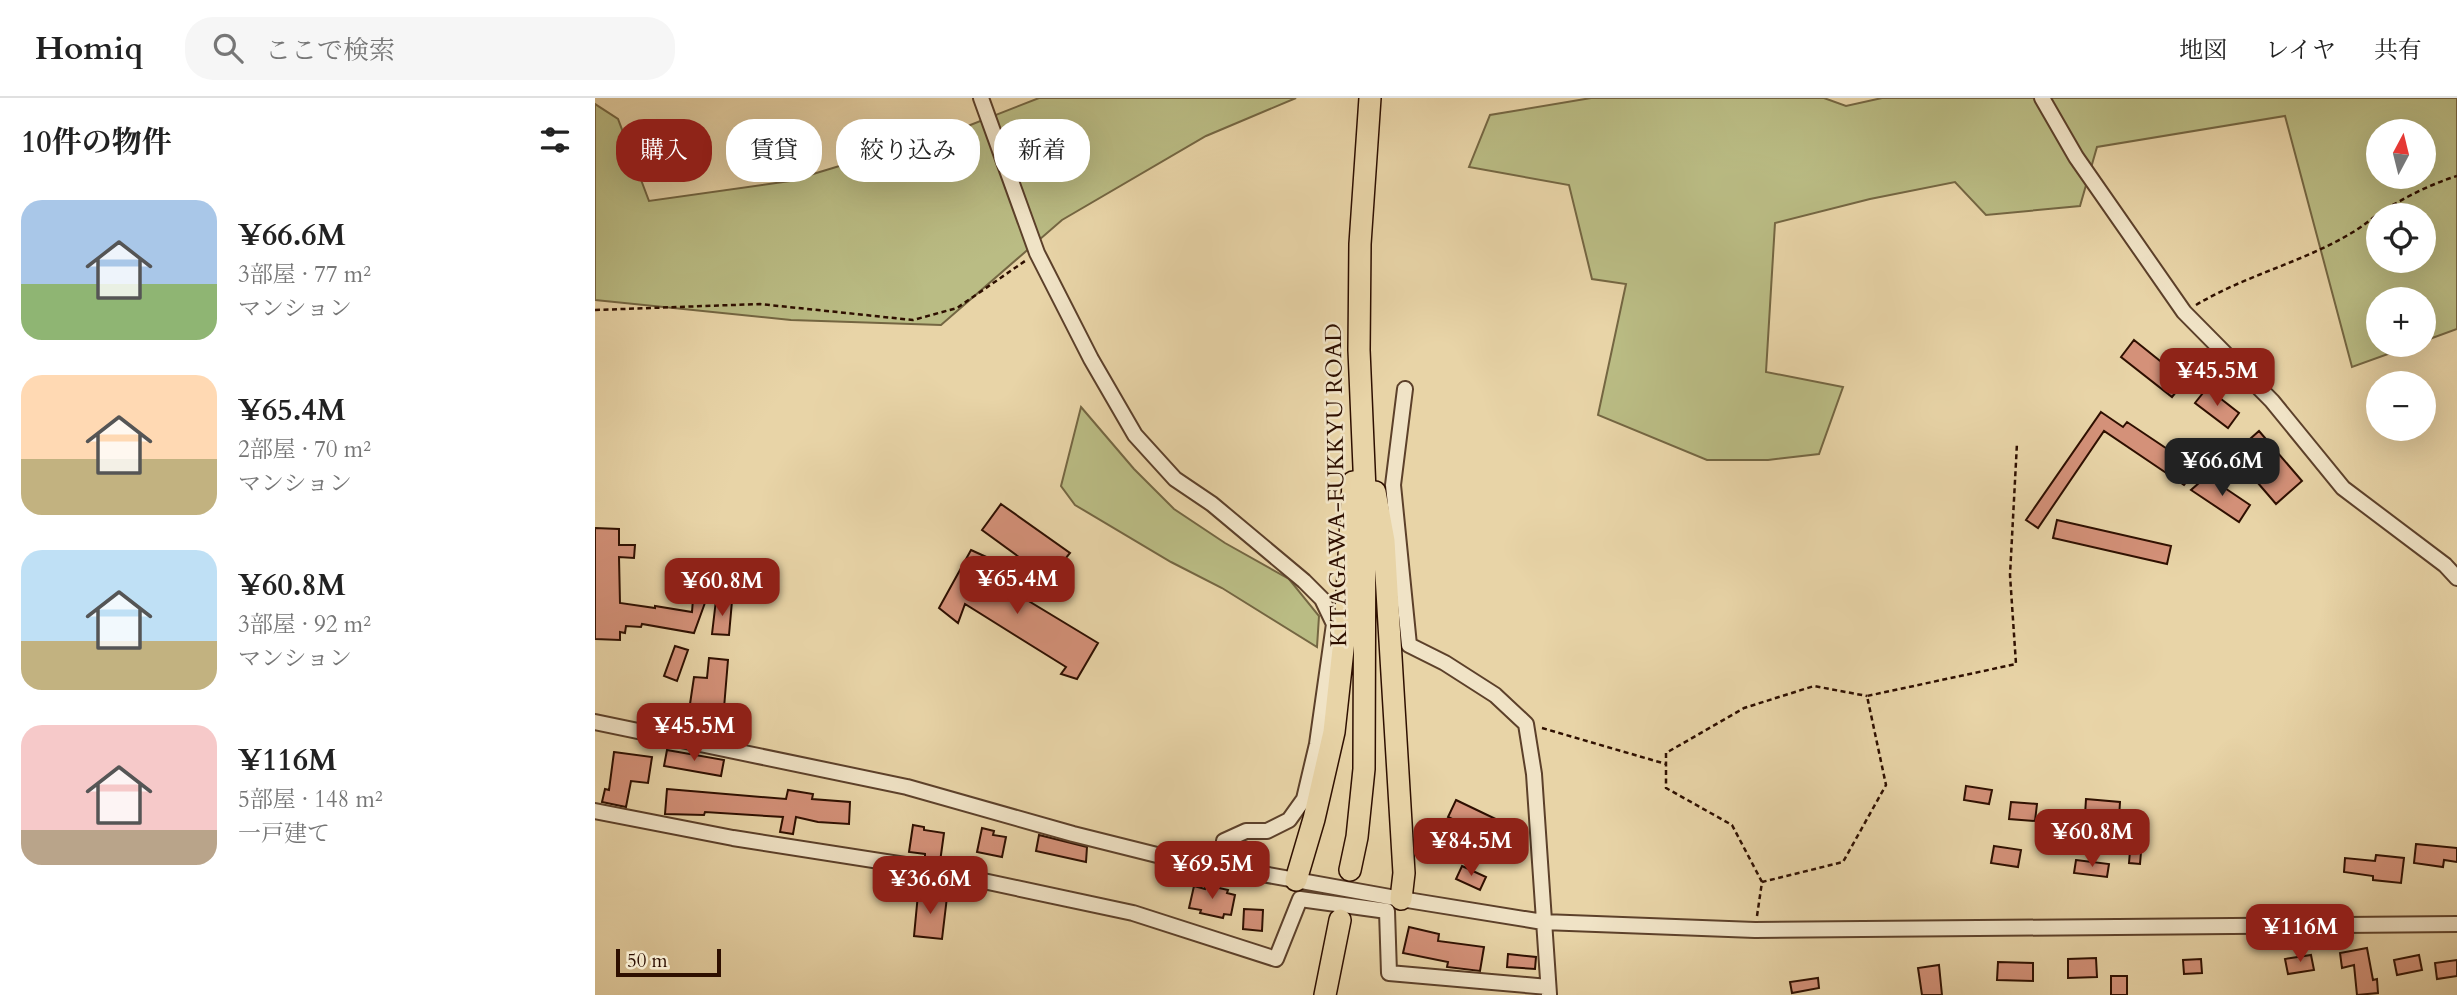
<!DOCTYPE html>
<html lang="ja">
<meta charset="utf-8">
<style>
:root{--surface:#fff;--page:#f6f6f6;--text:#222;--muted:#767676;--line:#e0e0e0;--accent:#8f2418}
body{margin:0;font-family:Cardo,"Noto Serif JP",serif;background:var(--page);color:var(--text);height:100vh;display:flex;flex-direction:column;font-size:26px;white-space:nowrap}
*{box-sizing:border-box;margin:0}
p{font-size:23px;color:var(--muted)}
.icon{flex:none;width:38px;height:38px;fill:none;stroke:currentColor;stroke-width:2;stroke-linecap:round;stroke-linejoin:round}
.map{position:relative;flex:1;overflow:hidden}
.side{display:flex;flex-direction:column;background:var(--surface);width:595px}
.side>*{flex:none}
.hud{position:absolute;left:21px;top:21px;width:665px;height:63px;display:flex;gap:14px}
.needle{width:46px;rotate:7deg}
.tools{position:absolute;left:1771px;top:21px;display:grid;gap:14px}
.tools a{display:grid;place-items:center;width:70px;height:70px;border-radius:50%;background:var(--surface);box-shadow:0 7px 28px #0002;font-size:35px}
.scale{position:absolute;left:21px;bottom:18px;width:105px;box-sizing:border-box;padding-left:7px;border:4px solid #2e0f00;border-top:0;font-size:19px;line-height:24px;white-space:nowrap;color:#2e0f00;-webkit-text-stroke:5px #f0e3c6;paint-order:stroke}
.price{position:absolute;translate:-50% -60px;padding:0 16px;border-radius:14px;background:var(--accent);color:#fff;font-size:23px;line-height:46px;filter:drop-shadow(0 2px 4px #0008)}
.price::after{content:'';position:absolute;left:50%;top:42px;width:21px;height:16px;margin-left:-10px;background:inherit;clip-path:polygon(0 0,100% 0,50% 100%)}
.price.active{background:#222;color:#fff}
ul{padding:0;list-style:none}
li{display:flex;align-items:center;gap:21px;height:175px;padding:0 21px}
li span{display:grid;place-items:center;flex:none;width:196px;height:140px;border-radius:21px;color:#555}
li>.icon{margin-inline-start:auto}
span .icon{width:84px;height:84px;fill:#fffc;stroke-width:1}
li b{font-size:30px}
h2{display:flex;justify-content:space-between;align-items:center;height:84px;padding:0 21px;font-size:30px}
.pill{padding:0 24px;border-radius:28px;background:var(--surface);box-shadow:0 7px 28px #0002;font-size:24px;line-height:63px}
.pill.active{background:var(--accent);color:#fff}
header{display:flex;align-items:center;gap:42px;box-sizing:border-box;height:98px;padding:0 35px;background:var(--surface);border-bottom:2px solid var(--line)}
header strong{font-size:33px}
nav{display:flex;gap:38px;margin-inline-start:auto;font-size:24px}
.search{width:490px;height:63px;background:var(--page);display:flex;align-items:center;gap:18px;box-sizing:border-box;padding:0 24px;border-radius:28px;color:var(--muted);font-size:26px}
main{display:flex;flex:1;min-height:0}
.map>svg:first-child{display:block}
.green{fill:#babc84;stroke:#746642;stroke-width:2;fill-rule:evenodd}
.building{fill:#d49179;stroke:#2e0f00;stroke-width:2}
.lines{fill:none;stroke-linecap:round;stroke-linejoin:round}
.minor-casing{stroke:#5c402a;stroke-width:18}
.highway-casing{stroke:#2e0f00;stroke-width:24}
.path{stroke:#2e0f00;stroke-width:2.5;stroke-dasharray:5 3.5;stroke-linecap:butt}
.minor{stroke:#f0e3c6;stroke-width:14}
.highway{stroke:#e8d4a7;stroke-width:21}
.labels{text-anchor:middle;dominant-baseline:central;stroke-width:5;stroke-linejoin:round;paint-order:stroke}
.street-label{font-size:23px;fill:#2e0f00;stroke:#f0e3c6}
</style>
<header>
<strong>Homiq</strong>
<div class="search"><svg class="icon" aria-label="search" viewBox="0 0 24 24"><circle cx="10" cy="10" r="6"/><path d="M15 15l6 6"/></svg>ここで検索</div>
<nav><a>地図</a><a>レイヤ</a><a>共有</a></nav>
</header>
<main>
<section class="side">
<h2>10件の物件<svg class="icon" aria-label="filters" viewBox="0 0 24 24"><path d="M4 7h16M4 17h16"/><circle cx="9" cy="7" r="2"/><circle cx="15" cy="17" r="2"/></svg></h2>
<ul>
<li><span style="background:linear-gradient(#a9c7e8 60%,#8fb573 0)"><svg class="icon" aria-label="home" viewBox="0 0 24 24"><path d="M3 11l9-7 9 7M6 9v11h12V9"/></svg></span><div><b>¥66.6M</b><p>3部屋 · 77 m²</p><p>マンション</p></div></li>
<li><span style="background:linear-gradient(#ffd9b3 60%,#c2b280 0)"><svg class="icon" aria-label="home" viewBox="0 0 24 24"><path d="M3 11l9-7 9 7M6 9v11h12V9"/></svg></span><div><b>¥65.4M</b><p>2部屋 · 70 m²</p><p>マンション</p></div></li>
<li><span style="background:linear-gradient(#bfe0f5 65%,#c2b280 0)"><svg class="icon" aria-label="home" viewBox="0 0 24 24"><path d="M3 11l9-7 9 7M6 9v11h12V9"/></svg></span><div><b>¥60.8M</b><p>3部屋 · 92 m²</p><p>マンション</p></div></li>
<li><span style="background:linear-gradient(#f6c9c9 75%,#b9a48a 0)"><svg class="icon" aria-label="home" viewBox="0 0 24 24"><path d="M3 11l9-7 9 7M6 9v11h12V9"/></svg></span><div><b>¥116M</b><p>5部屋 · 148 m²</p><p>一戸建て</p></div></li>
</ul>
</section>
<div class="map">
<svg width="1862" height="897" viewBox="0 0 1862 897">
<rect width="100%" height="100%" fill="#e8d4a7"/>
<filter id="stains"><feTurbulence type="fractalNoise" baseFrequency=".00286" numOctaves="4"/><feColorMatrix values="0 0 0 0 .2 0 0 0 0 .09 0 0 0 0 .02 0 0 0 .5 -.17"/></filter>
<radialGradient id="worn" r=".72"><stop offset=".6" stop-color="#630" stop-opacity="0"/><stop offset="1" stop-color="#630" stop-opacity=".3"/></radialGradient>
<!-- green -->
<path class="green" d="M444 0H701L611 38 467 122 346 227 196 222 0 202V6L23 21 54 103 195 83 360 33Z
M996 0H1229L1251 8 1287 0H1862V231L1829 243V201H1783V247H1818L1757 269 1690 18 1502 49 1485 108 1391 117 1360 84 1275 101 1180 125 1171 274 1248 289 1224 356 1173 362H1112L1003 317 1031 186 997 181 974 87 874 69 895 17ZM1783 33H1829V79H1783ZM1783 117H1829V163H1783Z
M486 309 539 371 579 411 630 445 694 481 724 518 722 549 627 490 576 464 480 407 466 388Z"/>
<!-- building -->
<path class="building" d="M1539 242 1590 283 1577 299 1526 259Z
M1612 290 1644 315 1633 330 1600 305Z
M1506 314 1528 329 1532 324 1602 371 1589 387 1509 333 1443 430 1431 422Z
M1664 333 1707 383 1681 406 1638 356Z
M1612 378 1655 407 1644 424 1596 392Z
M406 406 475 455 454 481 387 432Z
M1462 422 1576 448 1572 466 1458 440Z
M0 430 24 431V447H40L39 460 24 459 25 505 60 510V508L97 514 98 501 111 502 99 535 47 526 46 529 31 528 30 535 25 534V542L0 541Z
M376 452 398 462 389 476 503 545 482 581 466 576 471 569 370 506 363 525 344 510Z
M121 502 137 503 134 537 117 536Z
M80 548 93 552 82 583 69 578Z
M114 560 133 562 129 610 95 606 99 579 112 580Z
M72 652 129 662 126 678 69 668Z
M19 654 57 659 53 685 36 683 31 709 7 704 10 691 14 692Z
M1371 688 1397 692 1394 706 1369 702Z
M72 691 191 701 193 692 218 696 217 701 255 704 254 726 223 724 201 719 198 736 185 734 188 719 110 714 109 717 70 716Z
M1491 701 1525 704 1524 720 1490 717Z
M861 702 907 724 899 741 853 719Z
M1416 704 1442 706 1440 723 1414 721Z
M1479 724 1494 726 1490 749 1476 747Z
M318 727 329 729V732L349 735 345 764 330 761V756L314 754Z
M387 730 399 733 398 737 411 739 407 759 382 754Z
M444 737 492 749 491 764 441 753Z
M1536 741 1547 742 1545 766 1534 765Z
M1821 746 1862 750V764L1849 762 1848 769 1819 765Z
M1399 748 1426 752 1423 769 1396 765Z
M1781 757 1809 760 1806 785 1778 782V778L1749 774 1750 760 1780 763Z
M1481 762 1514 766 1512 779 1479 775Z
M867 768 891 779 885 792 861 781Z
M611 787 633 792 632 795 640 797 636 817 629 816 628 820 605 815 606 812 594 810 599 788 610 791Z
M323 796 352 799 347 841 319 838Z
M649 811 668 812 667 833 648 831Z
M814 829 844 836 843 843 889 849 885 873 852 869 853 864 808 855Z
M1772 850 1778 882 1782 881 1783 895 1762 897 1759 867 1747 870 1745 855Z
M913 856 941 859 940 871 912 869Z
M1716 857 1719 872 1693 876 1690 861Z
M1824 857 1827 872 1802 877 1799 862Z
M1501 860 1502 879 1473 880V861Z
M1606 861 1607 875 1589 876 1588 862Z
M1862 862V878L1842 881 1840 865Z
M1403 864 1438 865V883L1402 882Z
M1344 867 1347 897H1327L1323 870Z
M1516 878H1532V897H1516Z
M1223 880 1224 890 1197 895 1195 884Z"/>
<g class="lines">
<!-- minor casing -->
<g class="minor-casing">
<path id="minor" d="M386 0 442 155 496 261 540 337 580 381 617 406 709 483 727 501 739 526 722 646 709 701 694 722 672 733H651L629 743 625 769
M1447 0 1481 59 1589 214 1677 303 1748 390 1850 467 1862 480
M810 291 798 387 814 547 850 565 900 597 931 626 939 676 954 896
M0 624 312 689 478 736 562 757 806 801 948 824 1160 832 1862 826
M0 713 138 740 323 769 538 815 681 861 705 801 792 813 794 875 953 889"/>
</g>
<!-- highway casing -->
<g class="highway-casing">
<path id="highway" d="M780 394 789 443 809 775 806 801
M755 772 762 739 769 671 770 393 764 252 765 146 775 0
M701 782 719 721 739 634 750 533 758 384
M730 897 745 822"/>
</g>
<!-- path -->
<path class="path" d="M1601 207C1649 178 1705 165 1753 137 1766 130 1777 120 1789 112 1813 98 1836 86 1862 78
M0 212 165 206 318 222 362 210 430 163
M947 630 1071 666
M1167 784 1137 727 1071 690V655L1149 610 1219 588 1272 598
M1162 818 1167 784 1248 764 1291 687 1272 598 1421 566 1415 477 1422 345"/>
<!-- minor -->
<use href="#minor" class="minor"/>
<!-- highway -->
<use href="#highway" class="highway"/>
</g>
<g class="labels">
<!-- street labels -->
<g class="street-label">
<text transform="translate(741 387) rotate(-91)">KITAGAWA-FUKKYU ROAD</text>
</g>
</g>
<rect width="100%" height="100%" filter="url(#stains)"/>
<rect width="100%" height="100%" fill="url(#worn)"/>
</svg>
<div class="tools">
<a><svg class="needle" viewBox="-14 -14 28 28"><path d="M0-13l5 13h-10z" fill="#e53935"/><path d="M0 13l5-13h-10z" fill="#767676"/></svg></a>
<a><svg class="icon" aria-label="locate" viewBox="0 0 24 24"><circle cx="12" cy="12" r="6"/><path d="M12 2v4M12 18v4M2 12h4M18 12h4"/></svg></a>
<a>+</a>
<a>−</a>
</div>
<div class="scale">50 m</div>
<b class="price" style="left:1622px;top:310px">¥45.5M</b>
<b class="price active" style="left:1627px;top:400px">¥66.6M</b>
<b class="price" style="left:422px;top:518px">¥65.4M</b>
<b class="price" style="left:127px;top:520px">¥60.8M</b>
<b class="price" style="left:99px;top:665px">¥45.5M</b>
<b class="price" style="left:1497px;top:771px">¥60.8M</b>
<b class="price" style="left:876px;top:780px">¥84.5M</b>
<b class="price" style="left:617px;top:803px">¥69.5M</b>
<b class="price" style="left:335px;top:818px">¥36.6M</b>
<b class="price" style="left:1705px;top:866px">¥116M</b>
<div class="hud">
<a class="pill active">購入</a>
<a class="pill">賃貸</a>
<a class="pill">絞り込み</a>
<a class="pill">新着</a>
</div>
</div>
</main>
